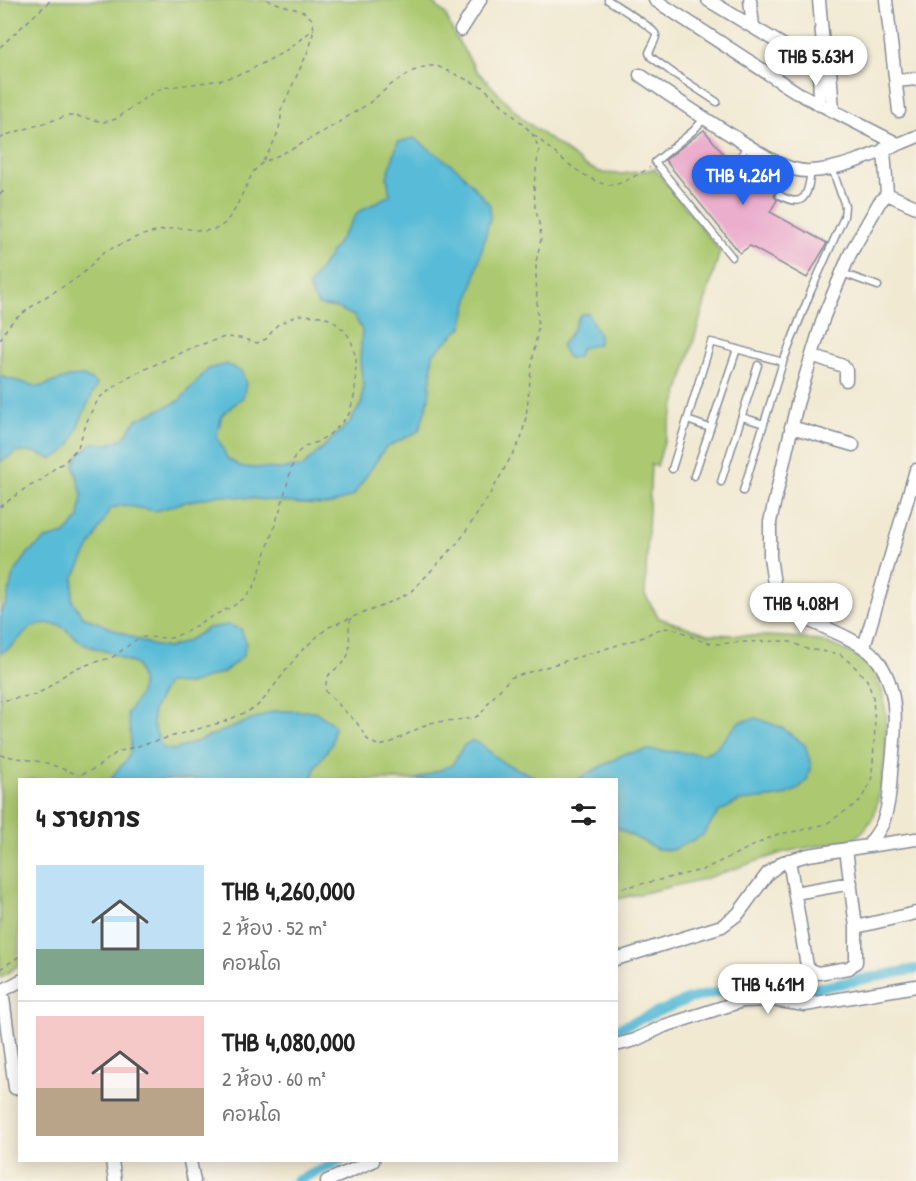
<!DOCTYPE html>
<html lang="th">
<meta charset="utf-8">
<style>
:root{--surface:#fff;--page:#f2f2f2;--text:#222;--muted:#767676;--line:#e0e0e0;--accent:#2563eb}
body{margin:0;font-family:"Patrick Hand","Playpen Sans Thai",sans-serif;background:var(--page);color:var(--text);height:100vh;display:flex;flex-direction:column;font-size:22px;white-space:nowrap}
*{box-sizing:border-box;margin:0}
p{font-size:20px;color:var(--muted)}
.icon{flex:none;width:33px;height:33px;fill:none;stroke:currentColor;stroke-width:2;stroke-linecap:round;stroke-linejoin:round}
.map{position:relative;flex:1;overflow:hidden}
.details{position:absolute;left:18px;top:778px;width:600px;height:384px;display:flex;flex-direction:column;background:var(--surface);border-radius:0px;box-shadow:0 3px 15px #0003}
.details>*{flex:none}
.price{position:absolute;translate:-50% -51px;padding:0 14px;border-radius:21px;background:#fff;color:#222;font-size:20px;line-height:39px;filter:drop-shadow(0 2px 3px #0008)}
.price::after{content:'';position:absolute;left:50%;top:36px;width:18px;height:14px;margin-left:-9px;background:inherit;clip-path:polygon(0 0,100% 0,50% 100%)}
.price.selected{background:var(--accent);color:#fff}
ul{padding:0;list-style:none}
li{display:flex;align-items:center;gap:18px;height:150px;padding:0 18px}
li+li{border-top:2px solid var(--line)}
li span{display:grid;place-items:center;flex:none;width:168px;height:120px;border-radius:0px;color:#555}
li>.icon{margin-inline-start:auto}
span .icon{width:72px;height:72px;fill:#fffc;stroke-width:1}
li b{font-size:26px}
h2{display:flex;justify-content:space-between;align-items:center;height:72px;padding:0 18px;font-size:26px}
.map>svg:first-child{display:block}
.green{fill:#acc971;stroke:#647c68;stroke-width:1.5}
.water{fill:#59bbd7;stroke:#3a759a;stroke-width:1.5}
.lines{fill:none;stroke-linecap:round;stroke-linejoin:round}
.canal{stroke:#59bbd7;stroke-width:10}
.building{fill:#ebaecd}
.service-casing{stroke:#868c98;stroke-width:9}
.minor-casing{stroke:#868c98;stroke-width:15}
.path{stroke:#868c98;stroke-width:1.5;stroke-dasharray:4.5 4.5;stroke-linecap:butt}
.service{stroke:#fff;stroke-width:6}
.minor{stroke:#fff;stroke-width:12}
</style>
<div class="map">
<svg width="916" height="1181" viewBox="0 0 916 1181">
<rect width="100%" height="100%" fill="#f7f3e8"/>
<filter id="ink" filterUnits="userSpaceOnUse"><feTurbulence type="fractalNoise" baseFrequency=".0167" numOctaves="2"/><feDisplacementMap in="SourceGraphic" scale="12" xChannelSelector="R" yChannelSelector="G"/><feConvolveMatrix kernelMatrix="1 2 1 2 8 2 1 2 1" color-interpolation-filters="sRGB"/></filter>
<filter id="wash" filterUnits="userSpaceOnUse"><feTurbulence type="fractalNoise" baseFrequency=".008" numOctaves="4" result="noise"/><feDisplacementMap in="SourceGraphic" scale="24" xChannelSelector="R" yChannelSelector="G"/><feGaussianBlur stdDeviation="1.35" result="paint"/><feColorMatrix in="noise" values="0 0 0 0 0 0 0 0 0 0 0 0 0 0 0 0 0 1.4 0 .05"/><feComposite in="paint" operator="in"/></filter>
<g filter="url(#wash)">
<rect width="100%" height="100%" fill="#f1e9d2"/>
<!-- green -->
<path class="green" d="M0 0H426L433 3 445 14 455 36 476 70 524 120 586 166 603 173 622 174 655 169 720 251 657 466 651 465 645 595 659 618 708 634 790 637 825 642 857 656 873 672 882 690 886 715V752L880 790 874 816 865 829 854 839 784 852 704 879 617 899 616 780H20L19 965 0 978Z"/>
<!-- water -->
<path class="water" d="M414 138 459 170 490 205V218L462 327 433 354 429 398 419 431 385 448 353 496 329 505 302 504 221 495 185 502 156 511 122 505 110 509 74 577 72 600 82 616 151 645 168 648 187 641 208 628 228 625 241 629 246 643 243 656 224 672 189 684 167 683 153 710V724L162 748 175 750 274 711H315L334 725 332 744 317 764 311 780H111C114 770 124 766 128 757 134 747 129 725 127 714 141 692 147 691 136 665L108 652 85 645 61 626 46 623 30 628 10 648 0 653V613L6 604 13 575 29 552 46 539 65 534 79 518 82 495 74 465 79 455 93 443 109 444 124 438 136 420 179 401 208 369 227 364 242 372 246 384 243 397 222 415 217 436 227 458 241 467 278 469 302 467 349 423 362 403 363 384 360 361 362 330 354 316 337 308 318 305 308 287 358 212 390 195 387 177 398 142Z
M588 313 599 335V344L581 348 577 358H568L561 345 571 333 580 315Z
M84 376 97 384C93 395 87 404 83 414 73 435 76 449 52 459L34 452H17L0 462V377H3L39 387 69 377Z
M756 718 782 728 805 745 811 765 807 780 797 790 779 797 740 801 719 812 702 836 672 850 657 849 617 828 616 780H576L624 754 649 750 704 754 717 747 739 722Z
M472 741 479 743 504 763 542 780H415L452 765 464 745Z"/>
<g class="lines">
<!-- canal -->
<path class="canal" d="M616 1029 689 999 739 987 770 988 801 991 916 969
M296 1181 341 1161"/>
</g>
<g id="blocks">
<!-- building -->
<path class="building" d="M704 130 744 179H749L753 176V173L751 169 752 167 783 189 782 191 778 190 775 192 774 196 777 200 770 212 827 243 807 278 750 246 740 253 665 160Z"/>
</g>
</g>
<g filter="url(#ink)">
<use href="#blocks" fill-opacity="0" stroke="#868c98" stroke-width="1.5"/>
<g class="lines">
<!-- service casing -->
<g class="service-casing">
<path id="service" d="M608 0C615 5 655 28 656 35 657 39 650 49 649 53L651 57 673 73 717 102
M704 119 693 131 655 162 732 257
M747 145C739 158 738 162 748 174
M779 195C805 210 808 194 811 171
M842 273 878 286
M742 417 764 424
M687 420 710 428
M672 469 711 342 783 362
M694 476 737 349
M721 482 758 365
M743 491 783 362 811 291 844 217 845 206 832 168"/>
</g>
<!-- minor casing -->
<g class="minor-casing">
<path id="minor" d="M655 0 798 93 898 144
M708 0 819 67 830 69
M750 0 753 26
M819 0 824 56 830 69 833 111
M886 0 899 111
M461 30 480 0
M640 75C672 97 703 118 736 138 757 151 786 173 811 171 843 170 886 149 916 137
M896 81 916 79
M820 105 819 67 822 60
M887 194 916 207
M812 355 843 366 846 370V380
M791 427 853 445
M864 647 916 470
M868 846 916 839
M789 860 807 966 810 970 818 973 849 968 856 962V927L846 849
M795 893 851 883
M856 927 916 913
M616 959 722 926 738 914 768 873 783 862 808 855 868 846C873 838 880 831 883 822 889 806 890 789 891 772 895 735 902 689 875 657 860 639 812 623 790 612L782 602 774 584 770 557V522L797 404 824 316 850 254 879 203 887 194 884 149
M2 990 15 1088
M0 992 20 981
M616 1045 635 1040 664 1026 742 1001 773 1000 805 1005 916 986
M112 1161 115 1181
M190 1161 194 1181
M327 1181 373 1161"/>
</g>
<!-- path -->
<path class="path" d="M0 47 51 0
M534 135C550 149 590 186 612 185 622 184 642 173 650 167
M0 139 6 135 67 116H76L103 122 116 119 146 97 162 88 222 80 248 71 284 52 314 29
M263 161C273 145 282 129 281 110L310 47 314 29 312 19 304 12 267 0
M0 194 4 191
M0 340 8 326 15 319 42 299 71 282 81 275 104 252 139 236 167 229 182 228 204 231 216 229 225 223 234 211 253 172 262 163 294 148 331 127 368 104 392 84 413 71 427 66H437L483 87 532 133 539 149 534 184 535 207 540 227 541 239 536 262V274L538 328 532 362 526 417 521 439 489 496 460 540 411 592 380 607 355 616 329 627 320 634 300 652 264 699 255 708 226 721 117 752 96 768 80 775 82 780
M0 507 23 490 41 480 56 467 65 462 78 447 89 416 99 398 128 377 193 347 225 337 240 338 257 343 266 339 277 325 298 315 322 316 333 321 346 332 352 343 356 359 355 393 349 414 339 426 330 434 317 442 305 446 295 455 281 507 255 585 246 597 233 606 203 621 186 632 171 638 145 637 137 639 113 657 76 668 60 678 46 689 35 695 0 701
M351 618C346 631 353 644 347 657 340 673 324 666 326 692L357 723 367 739 375 744 380 746 390 743 429 723 474 718 481 714 489 702 510 678 644 637C677 615 683 641 716 644L744 642 780 641 791 642 807 649 840 654 855 667 867 680 873 697 875 727 873 762 871 782 859 802 826 824 803 830 778 834 702 870 646 883 616 889
M0 755 47 763 79 775
M0 969 20 956"/>
<!-- service -->
<use href="#service" class="service"/>
<!-- minor -->
<use href="#minor" class="minor"/>
</g>
</g>
</svg>
<b class="price" style="left:816px;top:87px">THB 5.63M</b>
<b class="price selected" style="left:743px;top:206px">THB 4.26M</b>
<b class="price" style="left:801px;top:634px">THB 4.08M</b>
<b class="price" style="left:768px;top:1015px">THB 4.61M</b>
<section class="details">
<h2>4 รายการ<svg class="icon" aria-label="filters" viewBox="0 0 24 24"><path d="M4 7h16M4 17h16"/><circle cx="9" cy="7" r="2"/><circle cx="15" cy="17" r="2"/></svg></h2>
<ul>
<li><span style="background:linear-gradient(#bfe0f5 70%,#7fa58c 0)"><svg class="icon" aria-label="home" viewBox="0 0 24 24"><path d="M3 11l9-7 9 7M6 9v11h12V9"/></svg></span><div><b>THB 4,260,000</b><p>2 ห้อง · 52 m²</p><p>คอนโด</p></div></li>
<li><span style="background:linear-gradient(#f6c9c9 60%,#b9a48a 0)"><svg class="icon" aria-label="home" viewBox="0 0 24 24"><path d="M3 11l9-7 9 7M6 9v11h12V9"/></svg></span><div><b>THB 4,080,000</b><p>2 ห้อง · 60 m²</p><p>คอนโด</p></div></li>
</ul>
</section>
</div>
